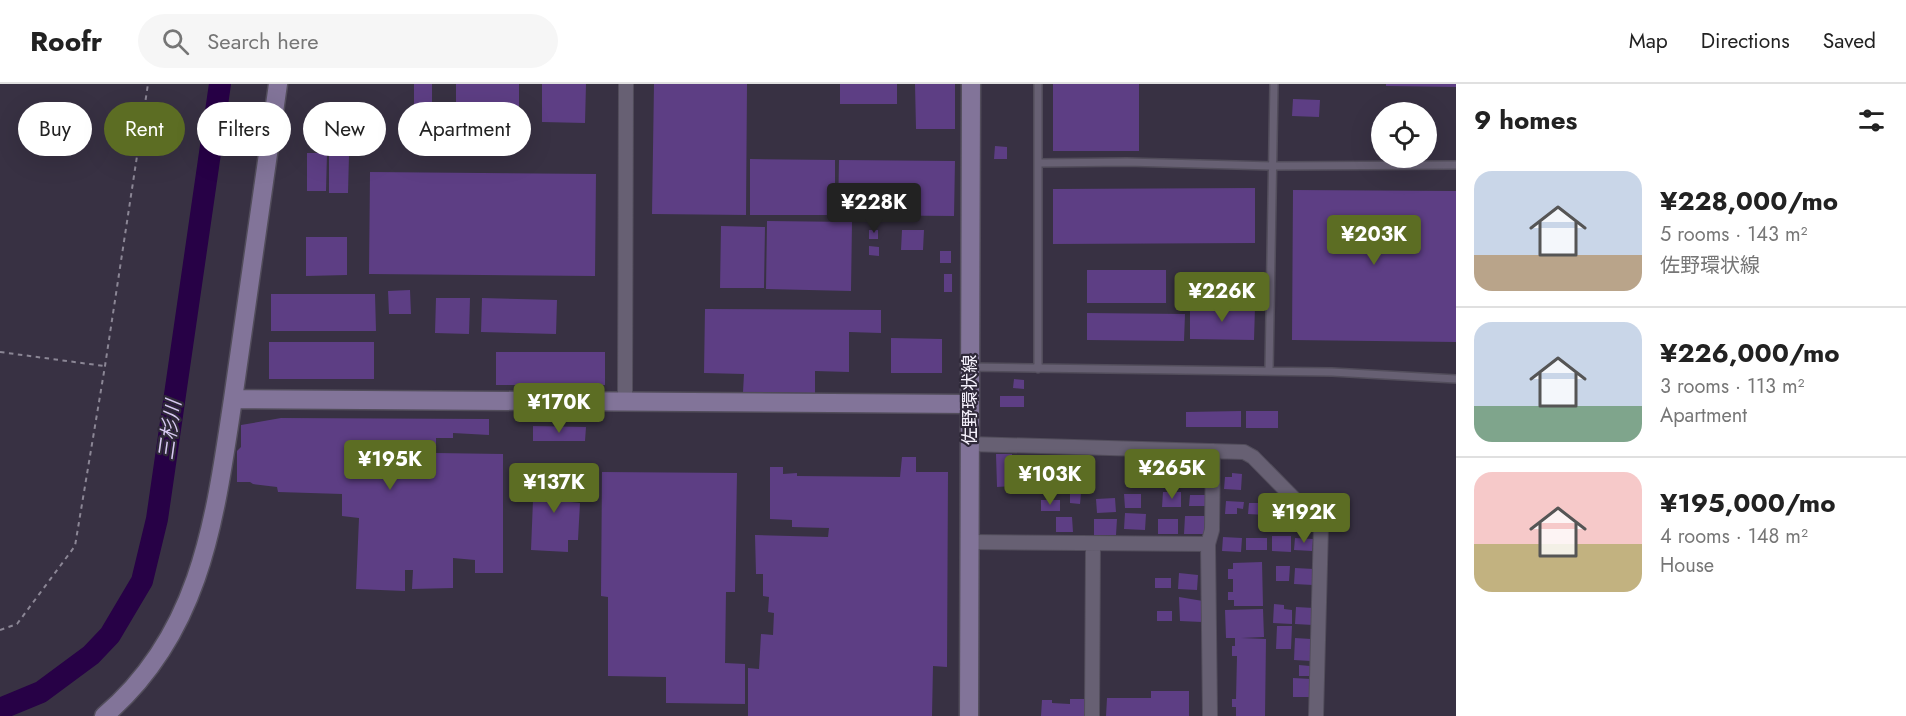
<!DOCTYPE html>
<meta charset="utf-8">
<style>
:root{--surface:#fff;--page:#f6f6f6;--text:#222;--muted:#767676;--line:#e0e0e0;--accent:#5c6d23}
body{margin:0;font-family:Jost,"Noto Sans JP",sans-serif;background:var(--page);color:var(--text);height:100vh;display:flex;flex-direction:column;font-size:22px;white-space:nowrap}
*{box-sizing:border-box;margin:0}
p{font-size:20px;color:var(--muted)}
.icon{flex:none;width:33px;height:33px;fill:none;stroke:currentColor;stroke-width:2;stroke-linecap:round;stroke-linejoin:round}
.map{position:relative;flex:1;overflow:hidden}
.sheet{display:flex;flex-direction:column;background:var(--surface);width:450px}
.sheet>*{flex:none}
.guide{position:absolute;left:18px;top:18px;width:570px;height:54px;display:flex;gap:12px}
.buttons{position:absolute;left:1371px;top:18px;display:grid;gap:12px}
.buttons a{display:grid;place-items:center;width:66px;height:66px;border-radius:50%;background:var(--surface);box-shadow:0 6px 24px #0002;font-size:30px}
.price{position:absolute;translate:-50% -51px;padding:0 14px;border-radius:6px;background:var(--accent);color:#fff;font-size:20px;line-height:39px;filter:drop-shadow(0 2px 3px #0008)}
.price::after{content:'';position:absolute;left:50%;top:36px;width:18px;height:14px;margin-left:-9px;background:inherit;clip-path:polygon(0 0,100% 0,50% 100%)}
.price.on{background:#222;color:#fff}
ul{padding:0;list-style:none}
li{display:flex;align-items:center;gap:18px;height:150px;padding:0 18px}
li+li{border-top:2px solid var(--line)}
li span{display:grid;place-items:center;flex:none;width:168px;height:120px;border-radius:18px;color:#555}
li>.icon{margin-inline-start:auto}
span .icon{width:72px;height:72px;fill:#fffc;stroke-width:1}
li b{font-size:26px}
h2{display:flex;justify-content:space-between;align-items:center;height:72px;padding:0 18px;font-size:26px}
.chip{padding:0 21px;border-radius:27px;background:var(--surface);box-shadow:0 6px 24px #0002;font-size:21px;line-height:54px}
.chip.on{background:var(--accent);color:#fff}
header{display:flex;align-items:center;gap:36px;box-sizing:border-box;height:84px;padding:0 30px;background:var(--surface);border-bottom:2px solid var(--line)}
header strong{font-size:28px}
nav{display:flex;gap:33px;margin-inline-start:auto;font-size:21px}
.search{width:420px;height:54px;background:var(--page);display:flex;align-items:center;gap:15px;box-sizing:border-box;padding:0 21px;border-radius:33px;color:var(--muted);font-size:22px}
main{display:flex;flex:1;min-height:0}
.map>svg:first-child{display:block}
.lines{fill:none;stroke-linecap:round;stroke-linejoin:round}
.river{stroke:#270146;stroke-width:22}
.building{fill:#5d3e84}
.lane-casing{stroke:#524d5b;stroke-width:10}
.street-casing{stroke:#524d5b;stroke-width:16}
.secondary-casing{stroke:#524d5b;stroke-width:21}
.path{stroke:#8b8695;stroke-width:2;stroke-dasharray:4.5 4.5;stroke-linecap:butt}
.lane{stroke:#676073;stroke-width:7}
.street{stroke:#676073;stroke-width:14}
.secondary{stroke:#827499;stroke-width:18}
.labels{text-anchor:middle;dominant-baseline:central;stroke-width:4.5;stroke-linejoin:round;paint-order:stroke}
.street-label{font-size:18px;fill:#f4f0fb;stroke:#2e2838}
.water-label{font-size:20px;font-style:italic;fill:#d8c9f2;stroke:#2e2838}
</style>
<header>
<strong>Roofr</strong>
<div class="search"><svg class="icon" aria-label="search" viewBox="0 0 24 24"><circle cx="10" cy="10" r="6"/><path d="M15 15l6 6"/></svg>Search here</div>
<nav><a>Map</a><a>Directions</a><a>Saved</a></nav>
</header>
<main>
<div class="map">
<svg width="1456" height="632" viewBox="0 0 1456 632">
<rect width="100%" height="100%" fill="#383143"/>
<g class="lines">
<!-- river -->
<path class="river" d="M0 625 41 608 91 571 110 551 142 497 157 435 220 0"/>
</g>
<!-- building -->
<path class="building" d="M414 0H432V28H414Z
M456 0H519V31H456Z
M542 0H586L585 39 542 38Z
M654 0H747L746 131 652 130Z
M840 0H897V20H840Z
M915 0H955V45H916Z
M1053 0H1139V67H1053Z
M1386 0H1456V3L1386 2Z
M1293 15 1320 16 1319 33 1292 32Z
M1426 42H1433V59H1426Z
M1377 44H1382V69H1377Z
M995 62 1007 63V75H994Z
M307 69H327L326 107H307Z
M329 71H349L348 109H329Z
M750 75 835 76V131H750Z
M839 76 955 77 954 132 838 131Z
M370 88 596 90 595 192 369 190Z
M1255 104V159L1053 160V105Z
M1293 106 1456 107V258L1292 256Z
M767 137 852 138 851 207 766 205Z
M721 142 765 143 764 204H720Z
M869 146H878V155H869Z
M902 146H924L923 166H901Z
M306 153H347V191L306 192Z
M869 162 879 163V172L869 171Z
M940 167H951V179H940Z
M1087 186H1166V219H1087Z
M944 190H952V208H944Z
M410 206 411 230H389L388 207Z
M271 210H375L376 247H271Z
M436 214H470L469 250 435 249Z
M482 214 557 216 556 250 481 248Z
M1190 223H1255L1254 256 1190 255Z
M705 225 881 226V249L849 248V288L815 287V309L743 308 744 290 704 289Z
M1087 229 1185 230 1184 257 1087 256Z
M891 254 942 255V289H891Z
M269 258H374V295H269Z
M496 268H605V301H496Z
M1014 295 1024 296V305L1013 304Z
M1000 312H1024V323H1000Z
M1241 327V343H1186V328Z
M1246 327H1278V344H1246Z
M281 334 489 335V351L453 349V354H436V369L503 370V489H475V476L453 474V504L412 505 413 486H405V507L356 505 359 434 342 432V410L278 408 277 403 253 400 250 398H237V367L241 363V341Z
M533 342 586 343 585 357H533Z
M996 370H1012L1013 402 997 403Z
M902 373H916V388H948L947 583 933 582 932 632H748V584L759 585 761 550 773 551 774 529 768 528 769 513 763 512V490H756L755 451 828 453 829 444 792 443V436L770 435V383H783V390L797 389V392L900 393Z
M1156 381 1181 382 1180 398 1155 397Z
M1129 383H1148V399L1129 398Z
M1190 383 1206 384 1205 396H1189Z
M602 388 737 389 735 508H726L725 579 745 580V620L666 619V593L608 592V513L601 512Z
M1232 389 1242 390 1241 406 1224 405 1225 393H1232Z
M534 391 572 392 571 418 580 419 578 456H568V468L531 466Z
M1163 408H1181V423H1162Z
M1070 409H1081L1080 420 1070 419Z
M1124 410H1141V424H1125Z
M1190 411H1207V422H1189Z
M1115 414 1116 428 1097 429 1096 415Z
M1041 416H1060V427H1041Z
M1226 417 1244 418 1243 425 1237 424V430H1225Z
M1249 419H1268L1267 431 1248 430Z
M1271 419 1290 420 1289 434 1270 433Z
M1125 429 1146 430 1145 446 1124 445Z
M1185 432H1205L1204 450H1184Z
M1056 433H1072L1073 448H1056Z
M1094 435H1117L1116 451H1094Z
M1158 435H1178V450H1158Z
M1272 452H1291V468L1272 467Z
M1223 453 1242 454 1241 468 1222 467Z
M1246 454H1267V466H1246Z
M1295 454 1313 455 1312 467 1294 466Z
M1262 478 1263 522H1234V516H1228V508H1233V495H1228V485H1233V479Z
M1276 482H1290L1289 497H1276Z
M1295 484 1314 485 1313 501 1294 500Z
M1179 489 1198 491 1197 506 1178 505Z
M1155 494H1171V504H1155Z
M1179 513 1203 517 1202 538 1180 537Z
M1274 520 1284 521V525L1292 526V540L1273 539Z
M1296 523 1314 524 1313 541 1295 540Z
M1263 525 1264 553 1241 554 1266 555 1265 632H1236V623H1232V615H1236L1237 572H1232V562H1235V554H1226L1225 526Z
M1157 527H1172V537H1157Z
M1277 542H1292L1291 565H1276Z
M1295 554 1311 555V577L1294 576Z
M1299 581 1310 582V592H1299Z
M1293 594 1311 595 1310 613H1293Z
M1151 607H1189V632H1106L1107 614H1151Z
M1070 615H1086L1085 632H1041L1042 616H1052V619L1070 620Z"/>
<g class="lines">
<!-- lane casing -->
<g class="lane-casing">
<path id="lane" d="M1039 79 1127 78 1272 82 1456 81
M970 283 1332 288 1456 295
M1038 285V0
M1269 287 1274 0"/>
</g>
<!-- street casing -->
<g class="street-casing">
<path id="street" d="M625 317 626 0
M970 360 1244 368 1253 373 1321 442 1316 632
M970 458 1208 460
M1092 632 1093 460
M1210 632 1208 460 1212 446 1213 367"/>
</g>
<!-- secondary casing -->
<g class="secondary-casing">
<path id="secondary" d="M278 0 233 315 970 320
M104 632C202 549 215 433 233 315
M969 632 971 0"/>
</g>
<!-- path -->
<path class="path" d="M0 268 104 282
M0 546 17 540 75 462 105 282 148 0"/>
<!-- lane -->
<use href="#lane" class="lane"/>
<!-- street -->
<use href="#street" class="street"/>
<!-- secondary -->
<use href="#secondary" class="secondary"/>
</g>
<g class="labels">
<!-- street labels -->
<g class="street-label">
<text transform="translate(970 316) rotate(-90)">佐野環状線</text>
</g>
<!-- water labels -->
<g class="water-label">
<text transform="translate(170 346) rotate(-82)">三杉川</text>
</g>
</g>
</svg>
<div class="buttons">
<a><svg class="icon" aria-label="locate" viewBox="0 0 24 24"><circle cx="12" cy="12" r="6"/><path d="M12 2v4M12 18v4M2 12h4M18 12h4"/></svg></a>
</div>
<b class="price on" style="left:874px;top:150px">¥228K</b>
<b class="price" style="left:1374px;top:182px">¥203K</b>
<b class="price" style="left:1222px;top:239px">¥226K</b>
<b class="price" style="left:559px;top:350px">¥170K</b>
<b class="price" style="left:390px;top:407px">¥195K</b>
<b class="price" style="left:1172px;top:416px">¥265K</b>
<b class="price" style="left:1050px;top:422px">¥103K</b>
<b class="price" style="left:554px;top:430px">¥137K</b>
<b class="price" style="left:1304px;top:460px">¥192K</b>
<div class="guide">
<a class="chip">Buy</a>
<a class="chip on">Rent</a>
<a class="chip">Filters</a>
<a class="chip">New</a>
<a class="chip">Apartment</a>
</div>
</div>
<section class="sheet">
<h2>9 homes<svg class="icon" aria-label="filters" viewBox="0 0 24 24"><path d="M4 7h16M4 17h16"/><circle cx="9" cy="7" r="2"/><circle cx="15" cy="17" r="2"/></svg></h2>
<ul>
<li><span style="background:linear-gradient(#c9d6e8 70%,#b9a48a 0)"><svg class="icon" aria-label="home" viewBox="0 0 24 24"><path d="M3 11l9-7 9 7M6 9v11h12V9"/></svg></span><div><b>¥228,000/mo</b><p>5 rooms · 143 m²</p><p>佐野環状線</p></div></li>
<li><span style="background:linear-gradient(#c9d6e8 70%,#7fa58c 0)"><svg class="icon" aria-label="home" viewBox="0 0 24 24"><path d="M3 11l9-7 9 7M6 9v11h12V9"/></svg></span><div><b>¥226,000/mo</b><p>3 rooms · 113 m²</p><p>Apartment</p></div></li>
<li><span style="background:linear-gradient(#f6c9c9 60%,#c2b280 0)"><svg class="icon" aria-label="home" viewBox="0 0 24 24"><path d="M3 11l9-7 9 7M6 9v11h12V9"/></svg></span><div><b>¥195,000/mo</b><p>4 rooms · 148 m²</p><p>House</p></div></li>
</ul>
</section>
</main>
